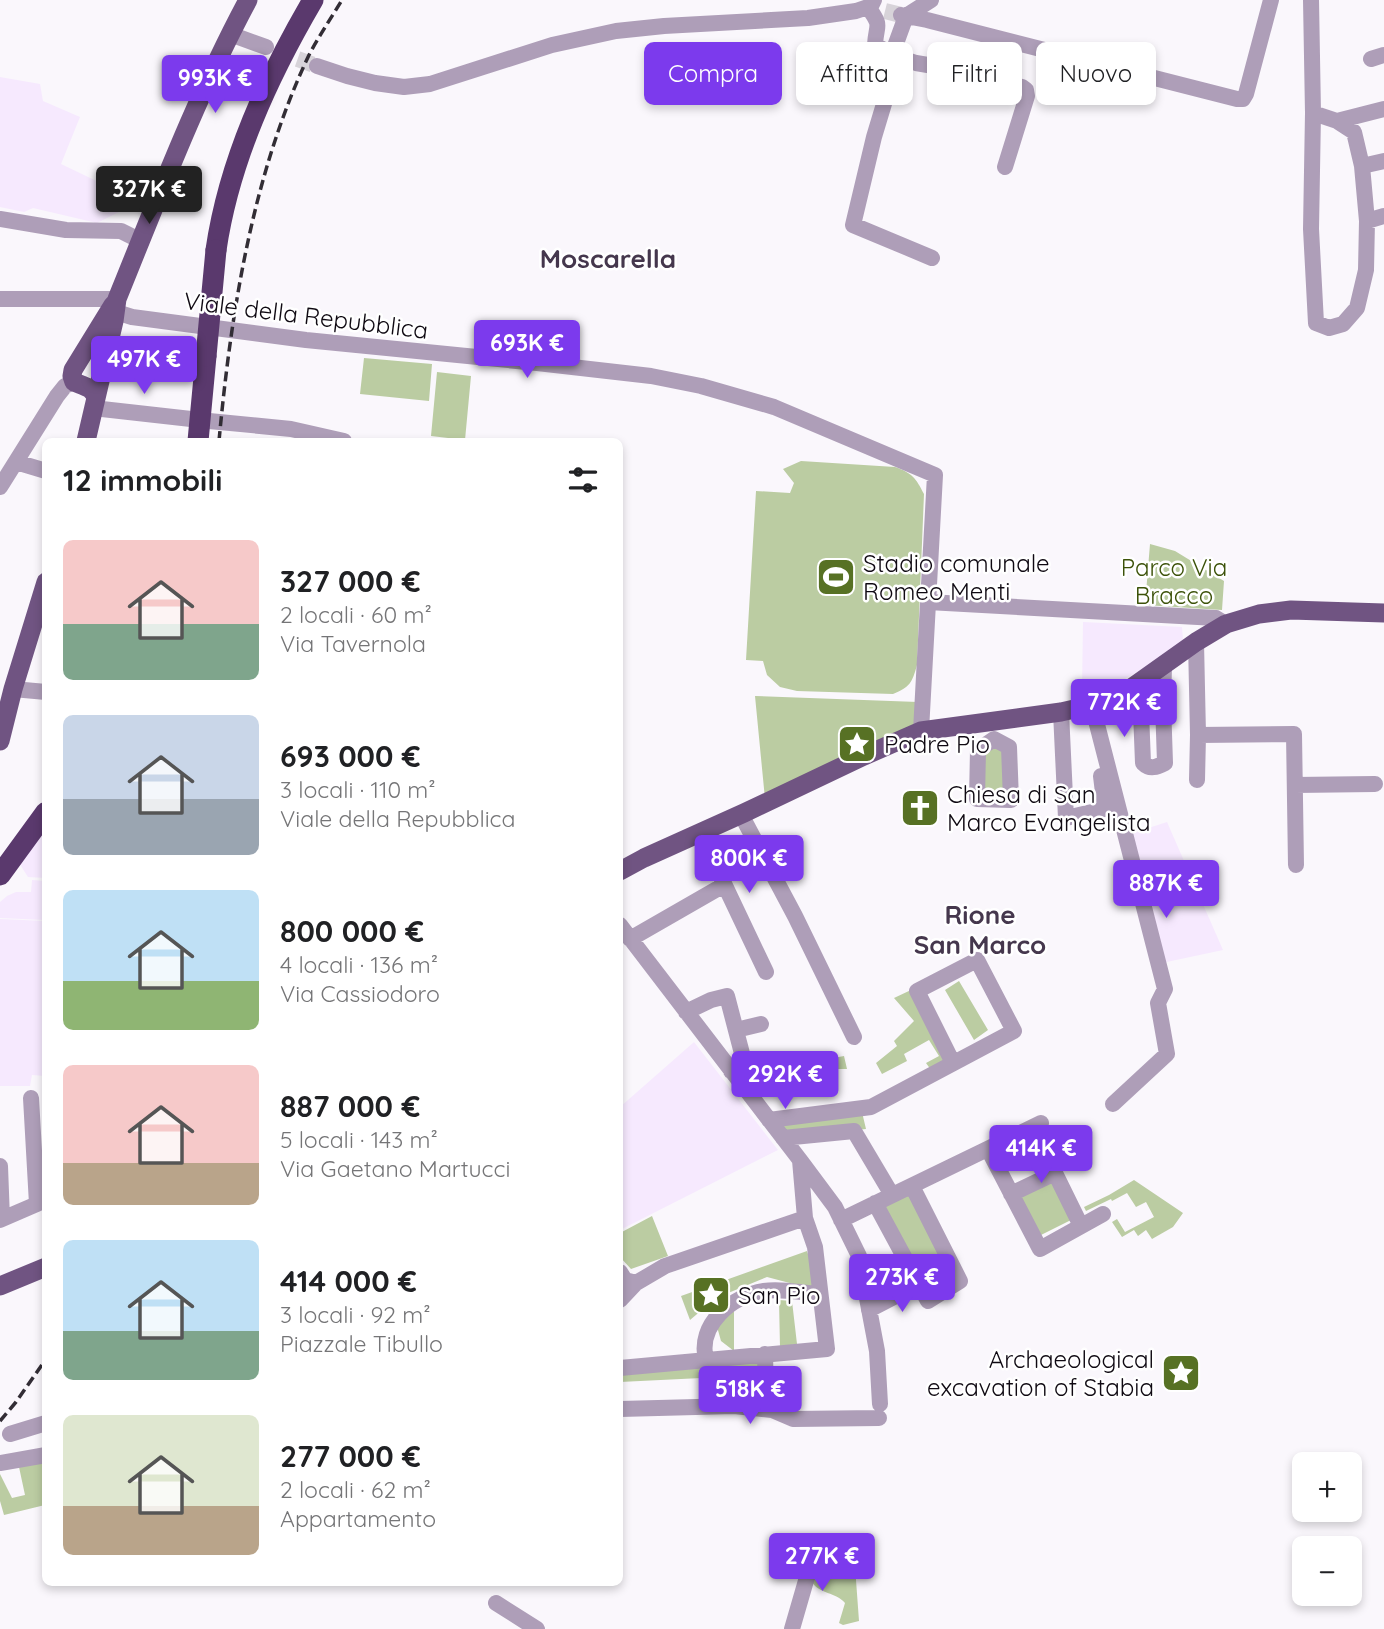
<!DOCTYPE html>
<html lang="it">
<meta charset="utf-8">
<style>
:root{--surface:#fff;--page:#f6f6f6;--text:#202124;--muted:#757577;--accent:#7c3aed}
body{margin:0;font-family:Quicksand,sans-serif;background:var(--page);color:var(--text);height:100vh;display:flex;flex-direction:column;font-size:26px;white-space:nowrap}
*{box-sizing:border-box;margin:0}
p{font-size:23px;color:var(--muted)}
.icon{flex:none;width:38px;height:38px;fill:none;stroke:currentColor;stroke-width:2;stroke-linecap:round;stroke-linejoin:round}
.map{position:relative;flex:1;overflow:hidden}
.drawer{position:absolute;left:42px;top:438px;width:581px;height:1148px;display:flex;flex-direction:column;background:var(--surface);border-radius:10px;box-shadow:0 4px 10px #0003}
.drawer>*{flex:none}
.banner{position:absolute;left:644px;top:42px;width:634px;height:63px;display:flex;gap:14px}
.fabs{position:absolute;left:1292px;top:1452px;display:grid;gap:14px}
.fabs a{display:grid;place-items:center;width:70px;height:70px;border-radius:10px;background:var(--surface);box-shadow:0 4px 10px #0003;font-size:35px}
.price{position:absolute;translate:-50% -60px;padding:0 16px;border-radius:7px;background:var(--accent);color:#fff;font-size:23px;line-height:46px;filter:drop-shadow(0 2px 4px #0008)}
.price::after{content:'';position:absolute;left:50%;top:42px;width:21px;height:16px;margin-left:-10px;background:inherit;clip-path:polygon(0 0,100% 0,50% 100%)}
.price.selected{background:#222;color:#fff}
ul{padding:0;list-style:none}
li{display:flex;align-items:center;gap:21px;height:175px;padding:0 21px}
li span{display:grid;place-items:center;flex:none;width:196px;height:140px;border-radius:10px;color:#555}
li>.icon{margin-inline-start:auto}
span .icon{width:84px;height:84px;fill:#fffc;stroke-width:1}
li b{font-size:30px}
h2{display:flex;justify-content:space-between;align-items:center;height:84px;padding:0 21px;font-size:30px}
.chip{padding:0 24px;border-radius:10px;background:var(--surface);box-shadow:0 4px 10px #0003;font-size:24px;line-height:63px}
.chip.selected{background:var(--accent);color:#fff}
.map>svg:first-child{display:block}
.built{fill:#f6e9fe}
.green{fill:#bbcca2}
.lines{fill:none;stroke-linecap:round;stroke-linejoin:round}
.minor-tunnel{stroke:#d7d3d9;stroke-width:16;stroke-dasharray:16 8;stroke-linecap:butt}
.minor{stroke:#ae9eb8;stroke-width:16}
.major{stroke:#705482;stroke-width:19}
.highway{stroke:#5a396d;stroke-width:21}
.rail{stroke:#322d35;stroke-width:3.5;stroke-dasharray:10 5;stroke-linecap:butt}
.highway-bridge{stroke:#5a396d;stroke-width:21}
.labels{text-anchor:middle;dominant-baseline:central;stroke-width:5;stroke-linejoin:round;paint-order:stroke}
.street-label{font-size:24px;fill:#0f0912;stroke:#fff}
.poi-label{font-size:24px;fill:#0f0912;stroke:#fff;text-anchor:start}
.park-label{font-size:24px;fill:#3c5209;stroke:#fff}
.neighbourhood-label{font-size:26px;font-weight:bold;fill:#45374d;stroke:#fff}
</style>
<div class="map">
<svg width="1384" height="1629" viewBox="0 0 1384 1629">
<rect width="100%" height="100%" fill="#faf7fc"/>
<!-- built -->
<path class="built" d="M0 77 40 84 43 101 80 117 61 164 128 196 119 212 97 223 33 208 24 212 0 207Z
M1083 622 1182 627 1183 640 1158 659 1125 679 1082 690Z
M1167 822 1223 950 1162 963 1130 834Z
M45 827V878L28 877 19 863Z
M32 880 45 881V920L0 918V902L7 896 16 892H31Z
M0 919 45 921V1076L32 1075 30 1086H0Z
M694 1042 778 1150 620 1230V1107Z"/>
<!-- green -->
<path class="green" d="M364 358 432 364 429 401 360 394Z
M437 372 471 376 465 440 431 436Z
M801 461 895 467C912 473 916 478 924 494L917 665C912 683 910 687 893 694L797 691 780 687 767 675 763 661 746 660 756 491 790 493 794 483 783 469Z
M1150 544 1175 551 1224 581 1222 610 1145 605Z
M755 696 918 702 915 733 765 799Z
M1009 747 1011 795 977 799 978 750Z
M959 981 988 1030 974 1040 945 990Z
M911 990 948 1059 931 1070 926 1063 939 1056 929 1040 904 1054 907 1061 882 1074 876 1063 897 1046 894 1041 914 1021 894 998Z
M844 1056 847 1069H831L832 1086 764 1091 753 1096 736 1073 748 1068 762 1083 823 1060Z
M861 1108 866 1129 783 1137 770 1120Z
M1052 1180 1073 1219 1041 1235 1020 1196Z
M1134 1180 1183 1213 1173 1227 1152 1239 1146 1230 1138 1236 1134 1230 1122 1237 1112 1222 1117 1219 1125 1232 1154 1217 1146 1202 1136 1207 1127 1193 1112 1201 1111 1199 1086 1211 1084 1207 1109 1195Z
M912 1190 958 1278 932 1299 880 1205Z
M652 1216 668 1256 631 1269 620 1257V1233Z
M807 1251 820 1291 767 1277 716 1298 690 1320 681 1296Z
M779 1300 792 1301 797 1344 780 1347Z
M734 1309V1351L721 1341 716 1323Z
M761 1354 765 1399 743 1400 742 1376 620 1382V1368Z
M45 1461V1505L4 1515 0 1501V1474L12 1498 25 1495 19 1467Z
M853 1539 859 1621 843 1625 839 1623 845 1603C836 1592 819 1594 812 1582L818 1553 824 1550 823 1541Z"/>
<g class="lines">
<!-- minor-tunnel -->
<path class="minor-tunnel" d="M885 11 901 15
M275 51 317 66"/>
<!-- minor -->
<path class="minor" d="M931 0 906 16 894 49 896 64 874 137 853 225 932 258
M1311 0 1313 113 1311 229 1316 323 1329 328 1343 324 1357 308 1366 270 1367 221 1362 166 1354 132 1337 121 1313 113
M868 7C883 28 876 23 875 45L895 56 916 63 951 69 1022 87 1026 90 1027 96 1005 167
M901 15 927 20 1237 99H1243L1246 94 1271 0
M230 34 266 47
M1371 59 1384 55
M317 66 347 76 375 83 404 87 430 84 552 45 616 31 664 26 808 18 856 11 871 6 874 0
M1337 121 1384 109
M1362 166 1384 161
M0 219 66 230 121 231 135 238 137 243V250
M1367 221 1384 216
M0 299H117
M116 312 132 317 306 340 537 363 651 376 701 386 774 407 935 475 921 731
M93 408 191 419
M209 421 291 429 344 441
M16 462 46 471
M0 487 57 396 65 386 74 382
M928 602 1216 618 1226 624
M1196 642 1198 735 1294 734 1296 865
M13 689 46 692
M1163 703 1165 763C1157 767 1150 770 1143 763L1141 712 1163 703 1164 667
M1092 705 1165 989 1158 1003 1167 1054 1113 1104
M1061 712 1066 818 1105 809 1101 776
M994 739 1009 747 1011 800 977 799 978 750Z
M1197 780 1198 735
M1295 785 1375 784
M744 813 745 822 795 916 854 1037
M700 833 766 972
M620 925 800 1160 805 1218 815 1247 827 1349 620 1368
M630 939 724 885
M686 1012 711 1000 727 996 745 1065 731 1071
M736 1030 761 1024
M769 1120 871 1107 1014 1031 977 960 917 991 953 1063
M1030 1129 1055 1173 1081 1226
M783 1138 854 1131 892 1195
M988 1149 1040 1249 1103 1214
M800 1160 835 1207 859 1256 877 1351 880 1404
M0 1166 2 1219
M1011 1194 1055 1173
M875 1203 928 1301 960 1281 912 1186
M0 1220 37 1204 31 1098
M841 1220 1041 1123
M620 1272 625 1280 636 1283
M620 1300 636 1283 665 1266 805 1218
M869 1310 919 1284
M706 1360C697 1324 732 1296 764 1291 781 1288 802 1293 820 1294
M762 1408 766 1395 765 1354
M620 1409 734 1406 772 1410 793 1419 879 1418
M10 1434 46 1423
M0 1463 46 1455
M496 1603 537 1629
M792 1629 816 1546"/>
<!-- major -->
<path class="major" d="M96 398C93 387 83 386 74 382L72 376 73 370 113 305
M86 441 114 321 117 299C158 198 197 95 248 0
M0 741 13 689 46 582
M620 871 644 858 744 813 864 756 921 731 1061 712 1092 705 1127 691 1196 642 1226 624 1259 614 1291 610 1384 613
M0 1286 46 1267"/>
<!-- highway -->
<path class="highway" d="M216 250C229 161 268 77 313 0
M198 441 206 356
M0 875 46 812"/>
<!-- rail -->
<path class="rail" d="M219 441C231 311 253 173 309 55 319 36 331 18 342 0
M0 1421 16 1402 46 1359"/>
<!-- highway-bridge -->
<path class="highway-bridge" d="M206 356 216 250"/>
</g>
<!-- icons -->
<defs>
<g id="stadium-square" transform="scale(2.0125)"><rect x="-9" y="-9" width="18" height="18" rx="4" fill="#577124" stroke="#fff"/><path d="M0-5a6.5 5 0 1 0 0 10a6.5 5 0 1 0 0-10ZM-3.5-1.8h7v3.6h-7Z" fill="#fff"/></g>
<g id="sight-square" transform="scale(2.0125)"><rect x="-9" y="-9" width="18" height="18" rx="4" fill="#577124" stroke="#fff"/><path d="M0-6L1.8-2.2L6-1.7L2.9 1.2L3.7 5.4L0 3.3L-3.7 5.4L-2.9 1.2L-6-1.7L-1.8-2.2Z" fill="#fff"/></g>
<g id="church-square" transform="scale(2.0125)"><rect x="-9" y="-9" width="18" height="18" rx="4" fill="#577124" stroke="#fff"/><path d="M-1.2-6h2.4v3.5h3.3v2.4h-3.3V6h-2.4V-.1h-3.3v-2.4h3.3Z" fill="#fff"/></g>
</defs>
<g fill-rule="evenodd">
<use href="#stadium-square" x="836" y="577"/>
<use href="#sight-square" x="857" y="744"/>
<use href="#church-square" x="920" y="808"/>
<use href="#sight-square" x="711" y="1295"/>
<use href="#sight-square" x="1181" y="1373"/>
</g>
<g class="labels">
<!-- street labels -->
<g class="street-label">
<text transform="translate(306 315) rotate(7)">Viale della Repubblica</text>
</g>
<!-- poi labels -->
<g class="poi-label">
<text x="863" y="563">Stadio comunale<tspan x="863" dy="28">Romeo Menti</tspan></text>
<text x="884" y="744">Padre Pio</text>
<text x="947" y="794">Chiesa di San<tspan x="947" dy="28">Marco Evangelista</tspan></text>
<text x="738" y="1295">San Pio</text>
<text x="1154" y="1359" text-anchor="end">Archaeological<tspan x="1154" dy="28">excavation of Stabia</tspan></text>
</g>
<!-- park labels -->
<g class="park-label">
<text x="1174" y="567">Parco Via<tspan x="1174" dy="28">Bracco</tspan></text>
</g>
<!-- neighbourhood labels -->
<g class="neighbourhood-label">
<text x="608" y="258">Moscarella</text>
<text x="980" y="914">Rione<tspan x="980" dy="30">San Marco</tspan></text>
</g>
</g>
</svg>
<div class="fabs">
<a>+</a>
<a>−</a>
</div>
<b class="price" style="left:215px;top:115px">993K €</b>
<b class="price selected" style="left:149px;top:226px">327K €</b>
<b class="price" style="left:527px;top:380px">693K €</b>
<b class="price" style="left:144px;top:396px">497K €</b>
<b class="price" style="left:1124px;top:739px">772K €</b>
<b class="price" style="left:749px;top:895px">800K €</b>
<b class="price" style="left:1166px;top:920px">887K €</b>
<b class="price" style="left:785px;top:1111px">292K €</b>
<b class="price" style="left:1041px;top:1185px">414K €</b>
<b class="price" style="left:902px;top:1314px">273K €</b>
<b class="price" style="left:750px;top:1426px">518K €</b>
<b class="price" style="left:822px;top:1593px">277K €</b>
<div class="banner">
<a class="chip selected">Compra</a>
<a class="chip">Affitta</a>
<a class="chip">Filtri</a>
<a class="chip">Nuovo</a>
</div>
<section class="drawer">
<h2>12 immobili<svg class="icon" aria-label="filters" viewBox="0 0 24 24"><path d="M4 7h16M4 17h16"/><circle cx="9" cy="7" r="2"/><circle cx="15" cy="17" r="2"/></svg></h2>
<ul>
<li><span style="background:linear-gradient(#f6c9c9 60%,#7fa58c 0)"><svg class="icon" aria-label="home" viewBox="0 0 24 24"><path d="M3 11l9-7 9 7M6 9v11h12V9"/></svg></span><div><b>327 000 €</b><p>2 locali · 60 m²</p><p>Via Tavernola</p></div></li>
<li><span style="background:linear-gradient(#c9d6e8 60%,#9aa5b1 0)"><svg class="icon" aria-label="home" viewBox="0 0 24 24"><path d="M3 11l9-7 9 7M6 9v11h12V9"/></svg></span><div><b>693 000 €</b><p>3 locali · 110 m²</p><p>Viale della Repubblica</p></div></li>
<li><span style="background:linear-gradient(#bfe0f5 65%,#8fb573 0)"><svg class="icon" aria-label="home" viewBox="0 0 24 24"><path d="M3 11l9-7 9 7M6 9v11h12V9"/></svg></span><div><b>800 000 €</b><p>4 locali · 136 m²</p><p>Via Cassiodoro</p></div></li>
<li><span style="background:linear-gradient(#f6c9c9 70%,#b9a48a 0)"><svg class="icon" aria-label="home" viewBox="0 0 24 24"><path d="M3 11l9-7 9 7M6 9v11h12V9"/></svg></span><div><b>887 000 €</b><p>5 locali · 143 m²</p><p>Via Gaetano Martucci</p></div></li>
<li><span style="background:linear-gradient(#bfe0f5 65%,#7fa58c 0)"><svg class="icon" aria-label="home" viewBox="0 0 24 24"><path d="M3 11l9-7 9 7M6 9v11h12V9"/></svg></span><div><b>414 000 €</b><p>3 locali · 92 m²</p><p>Piazzale Tibullo</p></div></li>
<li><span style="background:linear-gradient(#dfe7d0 65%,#b9a48a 0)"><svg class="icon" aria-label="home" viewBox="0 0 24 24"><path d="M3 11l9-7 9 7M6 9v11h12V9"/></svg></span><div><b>277 000 €</b><p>2 locali · 62 m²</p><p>Appartamento</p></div></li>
</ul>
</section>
</div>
